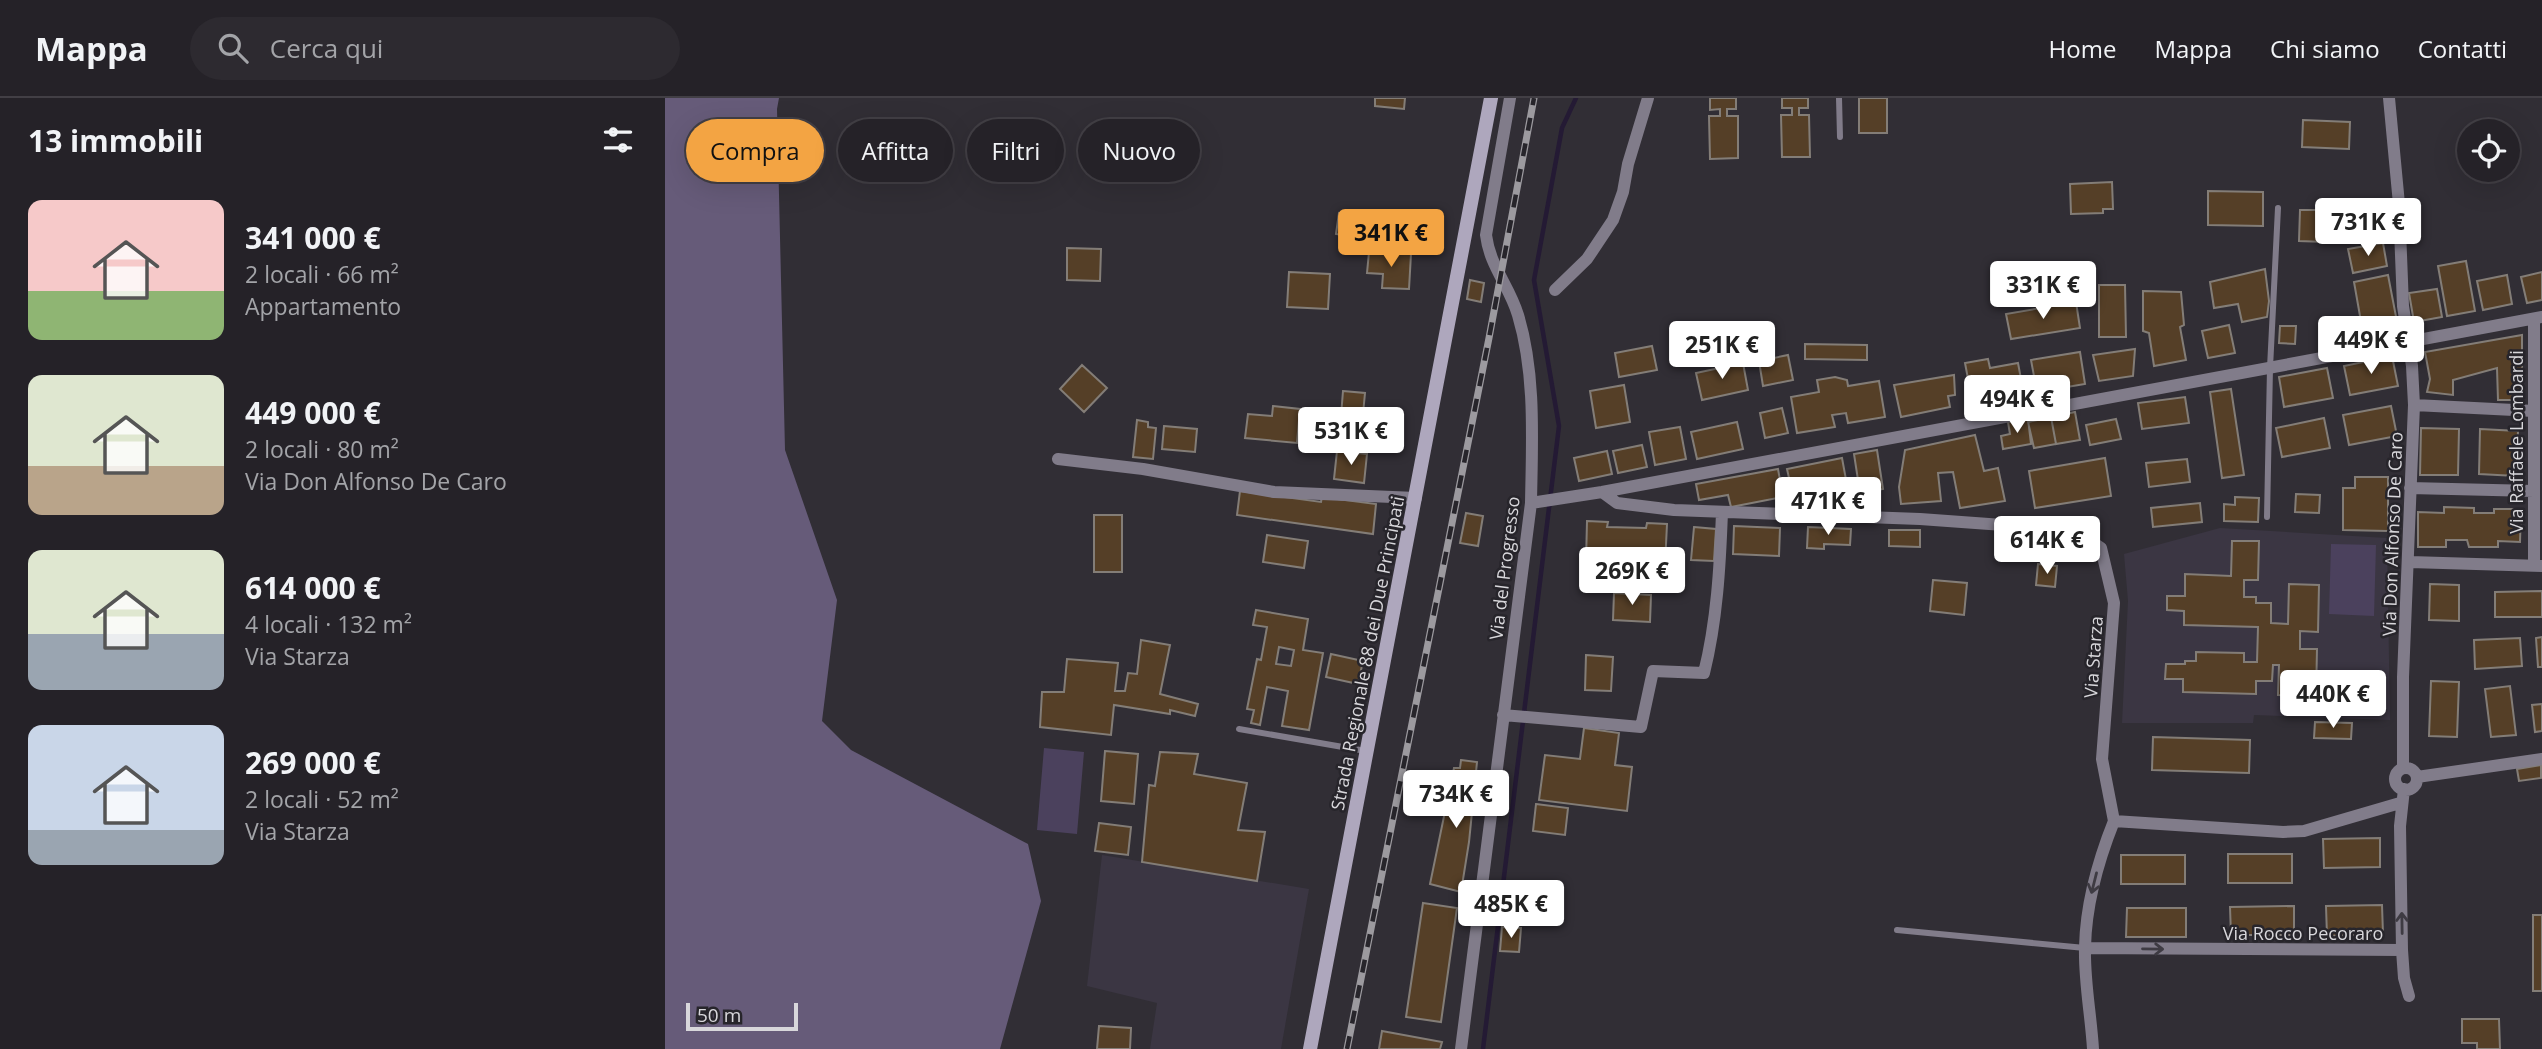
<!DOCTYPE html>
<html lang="it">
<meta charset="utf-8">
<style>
:root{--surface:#252228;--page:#2d2a30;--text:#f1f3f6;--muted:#a3a4a8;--line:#423f45;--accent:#f3a443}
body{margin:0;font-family:"Open Sans",sans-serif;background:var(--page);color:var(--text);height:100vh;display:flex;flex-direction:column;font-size:26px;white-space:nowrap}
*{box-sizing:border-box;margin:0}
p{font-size:23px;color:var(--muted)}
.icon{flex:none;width:38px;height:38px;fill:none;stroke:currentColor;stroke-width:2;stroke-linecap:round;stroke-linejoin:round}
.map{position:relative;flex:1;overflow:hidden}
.details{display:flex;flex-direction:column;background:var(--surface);width:665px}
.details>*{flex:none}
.banner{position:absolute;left:21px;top:21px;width:665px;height:63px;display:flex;gap:14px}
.tools{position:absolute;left:1792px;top:21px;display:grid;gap:14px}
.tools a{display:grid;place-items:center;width:63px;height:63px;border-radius:50%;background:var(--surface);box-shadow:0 7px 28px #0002,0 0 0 2px var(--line);font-size:35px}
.scale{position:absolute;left:21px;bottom:18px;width:112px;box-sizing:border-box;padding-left:7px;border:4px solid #d8d7db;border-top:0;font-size:19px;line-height:24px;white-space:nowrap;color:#d8d7db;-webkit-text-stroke:5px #27252b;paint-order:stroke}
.price{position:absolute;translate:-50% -60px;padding:0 16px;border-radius:7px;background:#fff;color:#222;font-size:23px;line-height:46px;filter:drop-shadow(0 2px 4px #0008)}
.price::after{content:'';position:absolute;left:50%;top:42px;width:21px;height:16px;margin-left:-10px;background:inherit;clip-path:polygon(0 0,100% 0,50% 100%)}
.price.active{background:var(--accent);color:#111}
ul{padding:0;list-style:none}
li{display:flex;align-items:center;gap:21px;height:175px;padding:0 28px}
li span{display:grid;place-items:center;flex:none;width:196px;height:140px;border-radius:14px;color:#555}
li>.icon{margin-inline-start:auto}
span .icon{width:84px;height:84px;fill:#fffc;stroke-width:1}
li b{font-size:30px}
h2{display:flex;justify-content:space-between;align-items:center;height:84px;padding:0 28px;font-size:30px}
.chip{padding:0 24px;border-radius:32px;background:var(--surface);box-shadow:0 7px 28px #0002,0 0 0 2px var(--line);font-size:24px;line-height:63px}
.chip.active{background:var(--accent);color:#111}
header{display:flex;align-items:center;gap:42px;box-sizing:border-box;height:98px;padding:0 35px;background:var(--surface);border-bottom:2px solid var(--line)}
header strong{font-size:33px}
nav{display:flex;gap:38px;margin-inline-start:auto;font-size:24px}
.search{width:490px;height:63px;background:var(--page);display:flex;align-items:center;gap:18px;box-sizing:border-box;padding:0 24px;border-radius:38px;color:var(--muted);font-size:26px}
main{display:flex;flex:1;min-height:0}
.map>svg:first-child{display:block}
.built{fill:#3b3643}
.green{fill:#4b415d}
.forest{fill:#665b79}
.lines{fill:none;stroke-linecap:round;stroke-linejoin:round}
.stream{stroke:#241a34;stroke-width:4.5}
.building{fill:#553f27;stroke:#837d77;stroke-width:2;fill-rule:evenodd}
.lane{stroke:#817c8a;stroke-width:6}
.street{stroke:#817c8a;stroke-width:12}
.secondary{stroke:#aea7bd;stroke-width:14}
.rail-casing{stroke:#9c9a9f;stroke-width:7}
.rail{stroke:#27252b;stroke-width:4.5;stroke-dasharray:13;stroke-linecap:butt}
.oneway{stroke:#3e3b43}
.labels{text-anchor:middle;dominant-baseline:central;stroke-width:5;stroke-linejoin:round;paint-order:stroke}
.street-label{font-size:18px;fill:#d8d7db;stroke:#27252b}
</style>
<header>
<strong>Mappa</strong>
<div class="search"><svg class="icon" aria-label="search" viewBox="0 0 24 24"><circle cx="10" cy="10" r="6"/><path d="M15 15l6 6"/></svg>Cerca qui</div>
<nav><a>Home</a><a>Mappa</a><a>Chi siamo</a><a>Contatti</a></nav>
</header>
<main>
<section class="details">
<h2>13 immobili<svg class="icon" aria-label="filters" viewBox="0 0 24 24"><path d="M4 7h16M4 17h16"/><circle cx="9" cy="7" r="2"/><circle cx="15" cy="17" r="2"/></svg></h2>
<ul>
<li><span style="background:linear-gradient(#f6c9c9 65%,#8fb573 0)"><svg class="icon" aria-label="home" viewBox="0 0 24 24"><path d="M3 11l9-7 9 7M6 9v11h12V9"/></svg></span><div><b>341 000 €</b><p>2 locali · 66 m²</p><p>Appartamento</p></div></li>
<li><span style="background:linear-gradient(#dfe7d0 65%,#b9a48a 0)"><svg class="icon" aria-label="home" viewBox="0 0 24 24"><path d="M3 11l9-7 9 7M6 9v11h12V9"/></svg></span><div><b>449 000 €</b><p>2 locali · 80 m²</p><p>Via Don Alfonso De Caro</p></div></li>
<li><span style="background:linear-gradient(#dfe7d0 60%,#9aa5b1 0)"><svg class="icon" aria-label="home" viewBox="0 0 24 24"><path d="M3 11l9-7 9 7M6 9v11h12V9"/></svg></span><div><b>614 000 €</b><p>4 locali · 132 m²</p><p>Via Starza</p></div></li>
<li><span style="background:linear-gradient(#c9d6e8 75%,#9aa5b1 0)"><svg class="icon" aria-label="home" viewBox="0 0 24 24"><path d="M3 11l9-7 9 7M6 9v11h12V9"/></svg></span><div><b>269 000 €</b><p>2 locali · 52 m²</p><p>Via Starza</p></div></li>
</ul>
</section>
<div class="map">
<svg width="1877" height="951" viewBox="0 0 1877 951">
<rect width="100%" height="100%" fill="#312e35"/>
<!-- built -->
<path class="built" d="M1555 430 1722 440 1725 622 1589 617 1588 625H1457L1463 503 1459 456Z
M437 757 644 791 616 951H485L492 905 422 888Z"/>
<!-- green -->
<path class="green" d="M1666 446 1711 447 1709 518 1664 516Z
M379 650 419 654 412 736 372 732Z"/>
<!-- forest -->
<path class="forest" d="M0 0H114L112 11 120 352 172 502 157 623 186 652 363 746 376 803 335 951H0Z"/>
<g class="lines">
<!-- stream -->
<path class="stream" d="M818 951 894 328 869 182 897 30 911 0"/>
</g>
<!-- building -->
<path class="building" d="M710 0H740L739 11 710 8Z
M1045 0H1071V11H1062V18H1073V60L1045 61 1044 18H1055V11L1045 12Z
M1117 0H1143V10H1134V17H1144L1145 59H1117L1116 17H1127V10H1117Z
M1194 0H1222V35H1194Z
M1638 22 1685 24 1684 51 1637 49Z
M1447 84 1448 111H1438V115L1406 116 1405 86Z
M1543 93 1598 94V128L1543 127Z
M1635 112H1654V122H1662L1661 144 1634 143Z
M674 115 692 118 688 139 671 136Z
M1718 145 1722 168 1688 175 1683 151Z
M402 150 436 151 435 183 402 182Z
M704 154 746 156 744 191 717 190 718 176 702 175Z
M1801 163 1810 213 1782 218 1773 168Z
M1600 171 1604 203 1602 219 1577 224 1573 206 1549 210 1545 184Z
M624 174 665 176 663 211 622 209Z
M1877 174V202L1862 205 1856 179Z
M1723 177 1733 229 1698 235 1689 184Z
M1842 177 1847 206 1818 212 1812 183Z
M805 182 819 185 816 204 802 201Z
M1434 187H1460L1461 239H1434Z
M1772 191 1777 219 1749 224 1744 195Z
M1478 193 1516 194 1519 227 1515 229 1521 262 1489 268 1484 235 1478 233Z
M1411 204 1415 230 1346 241 1341 216Z
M1564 227 1570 255 1543 260 1537 233Z
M1615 228H1631L1630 246 1614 245Z
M1857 237V302H1833L1832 270 1788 282V297L1762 294 1765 281 1760 254Z
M1140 246 1202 247V262L1140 261Z
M987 248 992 272 954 279 950 255Z
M1470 251 1468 278 1434 283 1428 257Z
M1415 254 1420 286 1372 294 1366 262Z
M1123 257 1128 282 1098 288 1094 263Z
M1727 258 1733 288 1685 297 1679 268Z
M1323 261 1325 270 1353 265 1359 297 1308 307 1300 265Z
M1078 265 1083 292 1037 302 1031 275Z
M417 267 442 290 419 314 395 291Z
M1662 270 1668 300 1619 309 1614 279Z
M1289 277 1290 297 1283 298 1285 309 1236 319 1229 287Z
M1170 279 1182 282 1183 288 1214 283 1220 319 1183 325 1181 315 1167 317 1170 329 1132 335 1126 299 1154 294 1152 282Z
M959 287 965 324 931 330 925 293Z
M1566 291 1579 377 1557 380 1545 294Z
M678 293 700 295 698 316 690 315 689 319 676 318Z
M1520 299 1524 325 1477 331 1473 305Z
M608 308 635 311 632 345 580 340 583 316 607 318Z
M1726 308 1732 338 1684 347 1678 317Z
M1117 310 1123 335 1100 340 1095 315Z
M1410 314 1415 342 1391 346 1386 319Z
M1386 319 1391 346 1369 350 1363 324Z
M1659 320 1665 350 1617 359 1611 330Z
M1363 321 1366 346 1338 351 1336 338 1345 336 1343 324Z
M1451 321 1456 341 1425 347 1421 327Z
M472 322 483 324V329L491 330 488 361 468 359Z
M1072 324 1078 351 1032 361 1026 334Z
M499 328 532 331 530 354 497 351Z
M1015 329 1021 361 990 367 984 334Z
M1756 330 1794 331 1793 377H1755Z
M1815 331 1853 333 1851 378 1814 376Z
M1310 337 1319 373 1333 370 1340 403 1295 410 1288 374 1273 375 1276 403 1236 406 1234 389 1240 352Z
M977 347 982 369 953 375 948 353Z
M1212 352 1218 391 1195 395 1189 356Z
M672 353 702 356 699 385 669 381Z
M942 353 947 376 914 383 909 360Z
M1177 360 1182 387 1128 398 1122 371Z
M1440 360 1446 398 1370 410 1364 373Z
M1522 361 1525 384 1484 389 1481 365Z
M1113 371 1118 399 1066 409 1063 397 1034 402 1031 386Z
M1690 379H1723V433L1678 432V390H1690Z
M575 393 656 404 657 399 711 406 708 436 572 417Z
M1631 396 1655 397 1654 415 1630 414Z
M1570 399 1594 400 1593 424 1559 423V406L1570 407Z
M1535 405 1537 424 1488 429 1486 410Z
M1779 409 1809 410V415H1829V411H1856L1855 444 1833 443V449H1804L1802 442H1781V449H1753V414L1779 415Z
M801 415 818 418 813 448 795 445Z
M429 417H457V474H429Z
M922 423 943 424 942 429 981 430 982 425 1002 426 1000 467 982 466V460L941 459V465L921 464Z
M1069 428 1115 430 1114 458 1068 456Z
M1029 429 1051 431 1049 463 1026 462Z
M1143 429 1186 431 1185 447 1159 446V451L1142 450Z
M1224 432H1255V449L1224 448Z
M602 437 643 443 639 470 598 464Z
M1344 441 1365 442 1364 460 1342 458Z
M1567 443H1594L1593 482H1579V499H1591V505H1606V525L1623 526 1624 486 1654 487 1653 534 1635 533V551H1652L1651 598 1613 597 1614 567H1608L1607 583H1591V596L1518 594V581H1500L1501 566H1520V563H1531V554L1579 555V564H1592L1593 529 1519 527V513L1502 512V498H1520V476L1566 478Z
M1373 466 1392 468 1390 489 1371 487Z
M1268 482 1302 485 1299 517 1265 513Z
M1765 486 1794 487V523L1764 522Z
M1877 493V519H1830V494Z
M949 495 986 497 985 524 948 522Z
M591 512 643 521 638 552 658 555 644 632 617 628 623 593 602 589 595 627 586 625 589 612 582 611 592 561 596 562 602 529 588 527ZM614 549 629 552 626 568 611 566Z
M1877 539V569H1873L1871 540Z
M1855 540 1857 568 1810 571 1809 542Z
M476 542 505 547 495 596 533 606 530 618 505 612V616L449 607 446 637 375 629 377 594H399L402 561 453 565 450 593H460L463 575 472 576Z
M666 556 698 563 693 586 661 579Z
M921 557 948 559 946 593 920 592Z
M1680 583 1700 584 1699 610 1678 609Z
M1766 583 1794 584 1792 639 1764 638Z
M1845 588 1851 637 1826 639 1820 591Z
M1877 606V633L1870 634 1867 607Z
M1650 624 1687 625 1686 641 1649 640Z
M919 630 954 635 950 667 967 669 962 713 874 702 880 657 915 661Z
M1488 639 1585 642 1584 675 1487 672Z
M440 653 473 656 469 706 436 703Z
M495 654 533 656 529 676 582 685 573 732 600 734 592 783 477 764 484 687 490 688Z
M796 662 812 664 804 744 796 794 765 786 789 670H795Z
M1876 667V680L1854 683 1852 671Z
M871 706 903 710 900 737 868 733Z
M434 725 466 729 463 757 430 753Z
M1715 740V769L1659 770 1658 741Z
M1563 756H1627V785H1563Z
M1456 757H1520V786H1456Z
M758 805 792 810 776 924 741 919Z
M1717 807 1718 836 1662 838 1661 808Z
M1629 808V837H1566L1565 809Z
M1462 810H1521V839H1461Z
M1868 817H1877V893H1868Z
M837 829 856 830 854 854 835 853Z
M1797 921H1834L1835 951H1812V945H1797Z
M434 928 466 930 465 951H432Z
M717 933 777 944 775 951H714Z"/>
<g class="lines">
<!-- lane -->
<path class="lane" d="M1174 0 1175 39
M1602 419 1605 270 1613 110
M574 631 701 653
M1232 832 1420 850"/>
<!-- street -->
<path class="street" d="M1724 0 1734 106 1738 208 1747 268 1749 307 1738 579V670
M890 192 922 161 948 122 958 94 963 66 983 0
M1749 307 1869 313
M393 361 478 371 609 394 751 400
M1745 390 1869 393
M937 394 952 405 1009 412 1255 421 1409 432 1436 450 1449 505 1437 661 1449 723
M866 405 937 394 1877 219
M1745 464 1877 468
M1869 467V221
M838 617 976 629 988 573 1039 575C1052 523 1055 468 1057 414
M1730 681a11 11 0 1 1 22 0a11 11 0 1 1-22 0Z
M1752 679 1877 661
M1449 723 1618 734 1639 733 1735 705
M1420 850 1737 852 1735 728 1739 691
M1737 852 1739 880 1744 898
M796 951 866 405C867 343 871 277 853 217 844 187 825 169 821 137L845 0
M1428 951C1426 917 1419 883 1420 849 1421 805 1433 763 1449 723"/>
<!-- secondary -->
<path class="secondary" d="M645 951 826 0"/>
<!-- rail casing -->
<g class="rail-casing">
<path id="rail" d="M682 951 824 240 869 0"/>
</g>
<!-- rail -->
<use href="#rail" class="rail"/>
</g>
<!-- one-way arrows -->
<defs><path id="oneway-shaft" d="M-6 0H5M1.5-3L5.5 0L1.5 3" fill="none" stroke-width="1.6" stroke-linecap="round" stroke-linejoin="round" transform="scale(1.75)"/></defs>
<g class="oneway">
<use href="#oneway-shaft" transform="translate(1429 785) rotate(104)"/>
<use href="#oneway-shaft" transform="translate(1737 825) rotate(-91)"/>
<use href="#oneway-shaft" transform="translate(1488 851) rotate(1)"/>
</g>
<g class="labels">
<!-- street labels -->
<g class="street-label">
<text transform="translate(1851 344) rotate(-90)">Via Raffaele Lombardi</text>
<text transform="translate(1727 436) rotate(-88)">Via Don Alfonso De Caro</text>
<text transform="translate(839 470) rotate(-83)">Via del Progresso</text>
<text transform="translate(702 555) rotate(-79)">Strada Regionale 88 dei Due Principati</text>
<text transform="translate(1428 559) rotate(-86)">Via Starza</text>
<text x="1638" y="835">Via Rocco Pecoraro</text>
</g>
</g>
</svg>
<div class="tools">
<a><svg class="icon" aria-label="locate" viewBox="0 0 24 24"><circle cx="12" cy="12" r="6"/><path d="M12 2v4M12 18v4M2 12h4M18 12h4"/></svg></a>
</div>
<div class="scale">50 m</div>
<b class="price" style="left:1703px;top:160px">731K €</b>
<b class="price active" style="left:726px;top:171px">341K €</b>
<b class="price" style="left:1378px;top:223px">331K €</b>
<b class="price" style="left:1706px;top:278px">449K €</b>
<b class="price" style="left:1057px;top:283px">251K €</b>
<b class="price" style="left:1352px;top:337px">494K €</b>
<b class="price" style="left:686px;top:369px">531K €</b>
<b class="price" style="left:1163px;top:439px">471K €</b>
<b class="price" style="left:1382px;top:478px">614K €</b>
<b class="price" style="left:967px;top:509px">269K €</b>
<b class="price" style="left:1668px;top:632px">440K €</b>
<b class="price" style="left:791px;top:732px">734K €</b>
<b class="price" style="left:846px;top:842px">485K €</b>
<div class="banner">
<a class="chip active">Compra</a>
<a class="chip">Affitta</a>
<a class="chip">Filtri</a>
<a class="chip">Nuovo</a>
</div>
</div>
</main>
